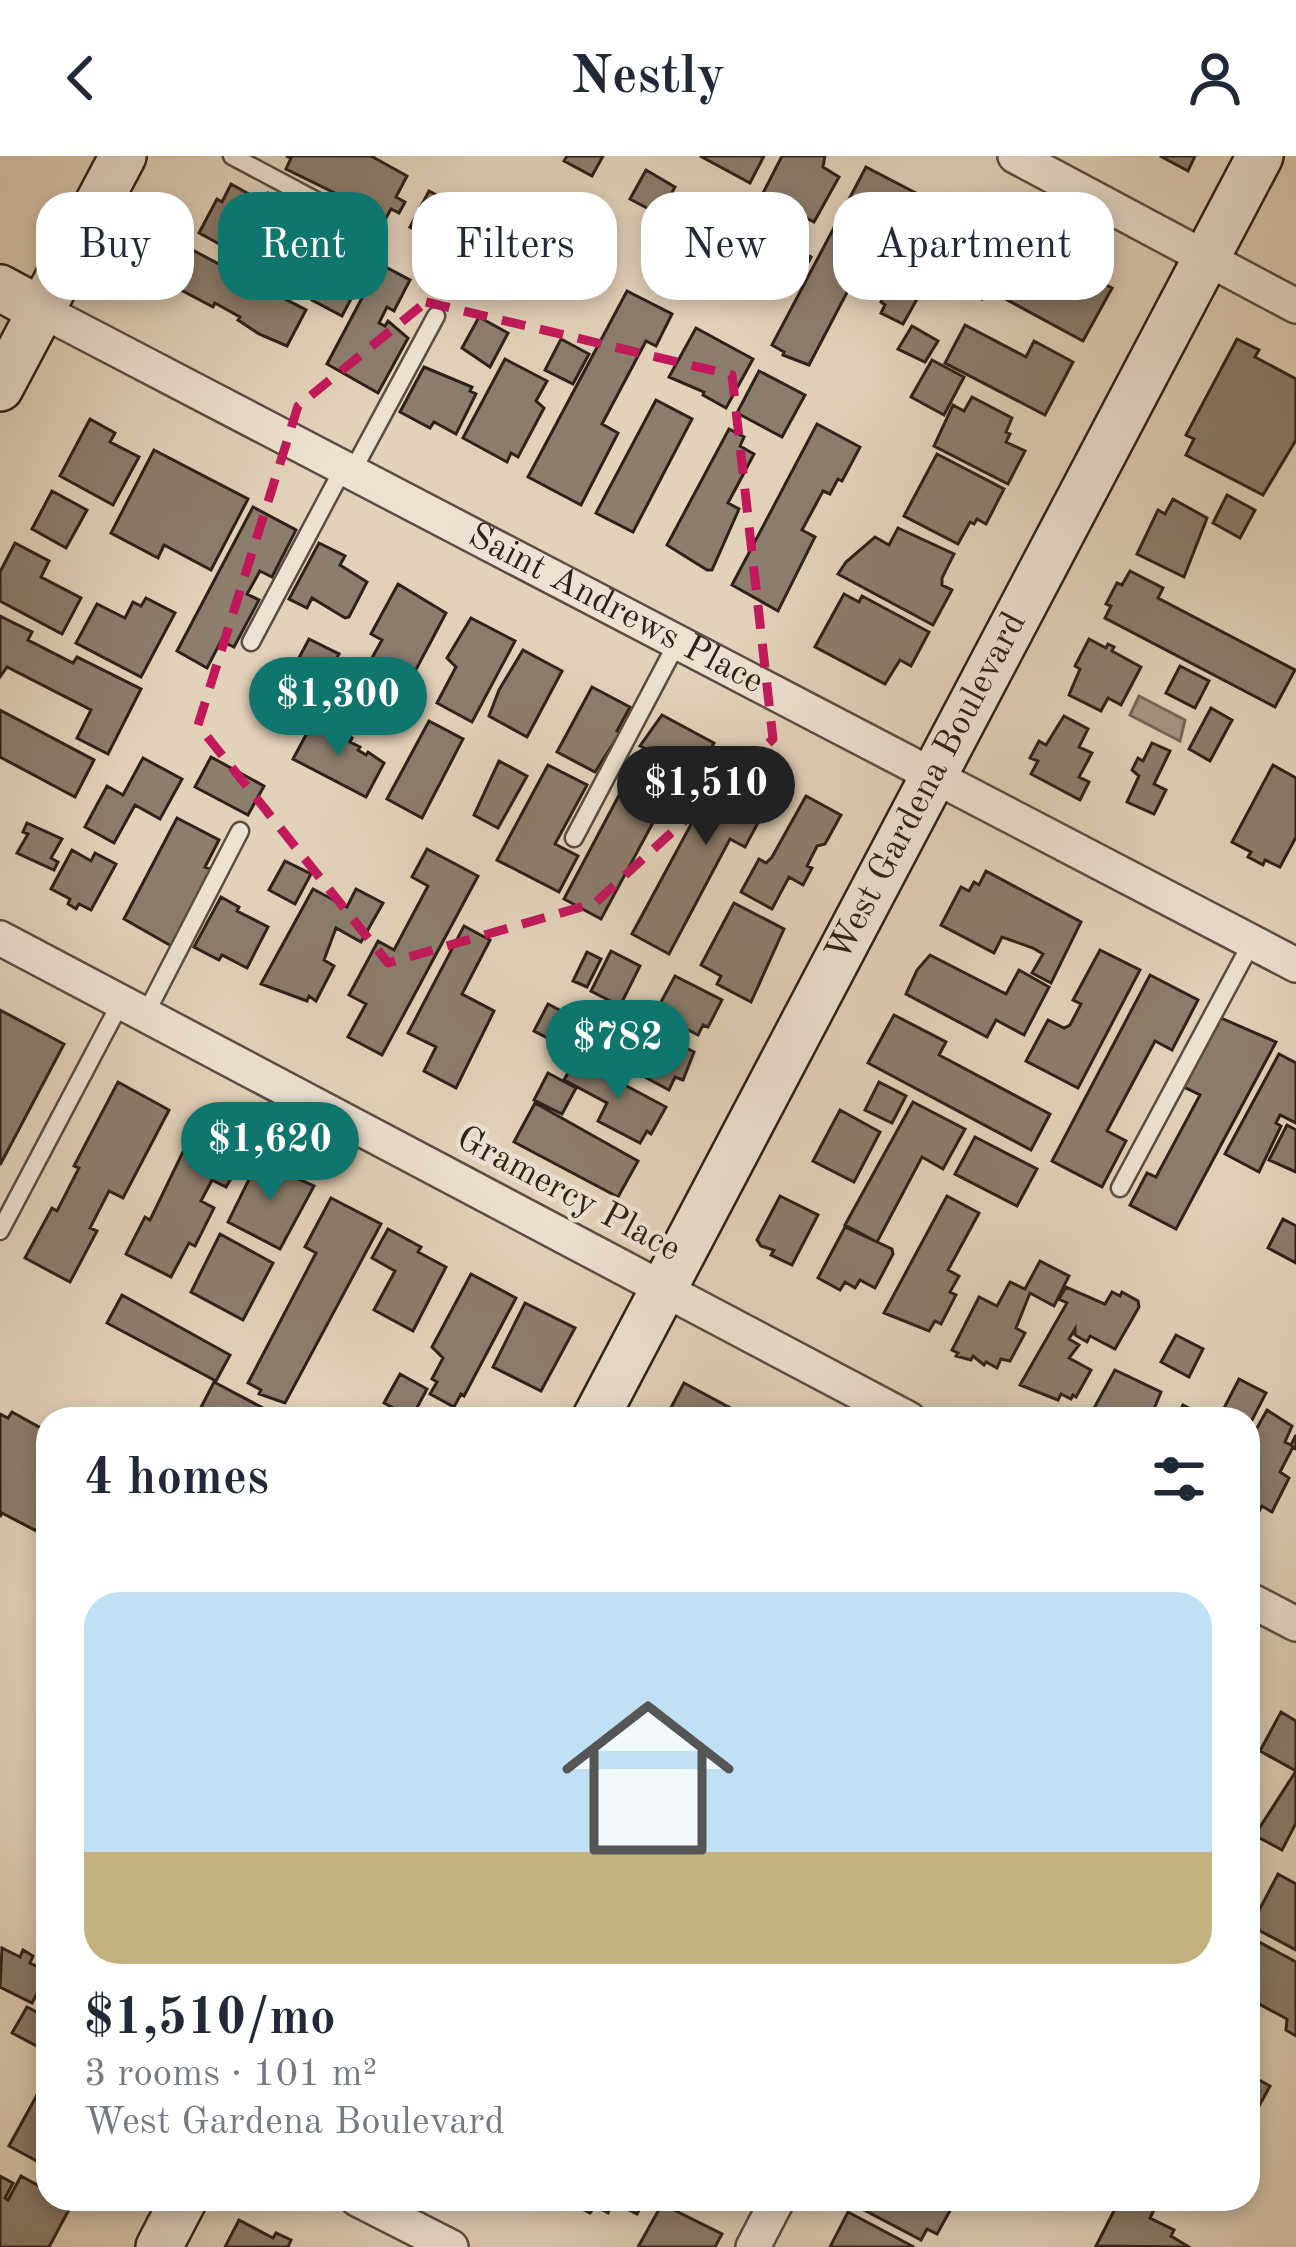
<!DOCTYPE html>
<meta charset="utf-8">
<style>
:root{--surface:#fff;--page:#f2f2f3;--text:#1f2937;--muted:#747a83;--accent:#0f766e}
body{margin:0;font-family:"Old Standard TT",serif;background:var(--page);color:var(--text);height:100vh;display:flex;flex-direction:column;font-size:45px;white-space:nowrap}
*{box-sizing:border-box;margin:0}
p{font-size:39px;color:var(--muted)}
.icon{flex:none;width:66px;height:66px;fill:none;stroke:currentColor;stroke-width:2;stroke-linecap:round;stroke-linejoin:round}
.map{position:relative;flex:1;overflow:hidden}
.side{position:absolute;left:36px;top:1251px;width:1224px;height:804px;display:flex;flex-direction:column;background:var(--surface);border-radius:36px;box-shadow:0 6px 18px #0003}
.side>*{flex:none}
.banner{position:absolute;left:36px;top:36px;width:1224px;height:108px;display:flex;gap:24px}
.price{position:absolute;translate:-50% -102px;padding:0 27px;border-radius:42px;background:var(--accent);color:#fff;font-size:39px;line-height:78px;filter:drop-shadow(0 3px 6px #0008)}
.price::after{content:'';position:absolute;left:50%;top:72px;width:36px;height:27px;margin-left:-18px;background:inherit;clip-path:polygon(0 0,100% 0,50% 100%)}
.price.current{background:#222;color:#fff}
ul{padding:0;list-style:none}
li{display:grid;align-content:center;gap:24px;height:636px;padding:0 48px}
li span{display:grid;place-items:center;height:372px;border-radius:36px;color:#555}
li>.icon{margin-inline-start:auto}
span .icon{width:216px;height:216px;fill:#fffc;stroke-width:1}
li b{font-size:51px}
h2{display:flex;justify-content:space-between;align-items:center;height:144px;padding:0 48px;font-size:51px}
.chip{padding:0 42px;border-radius:36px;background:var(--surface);box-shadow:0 6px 18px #0003;font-size:42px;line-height:108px}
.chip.current{background:var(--accent);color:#fff}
header{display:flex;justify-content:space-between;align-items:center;height:156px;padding:0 48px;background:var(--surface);font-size:54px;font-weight:700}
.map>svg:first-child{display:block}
.water{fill:#a59684;stroke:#75675a;stroke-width:3}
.building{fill:#8c7d6d;stroke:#2d211a;stroke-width:3}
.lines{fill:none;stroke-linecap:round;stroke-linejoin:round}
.lane-casing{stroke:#5a4d42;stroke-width:21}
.street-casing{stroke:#5a4d42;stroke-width:38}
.secondary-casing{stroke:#2d211a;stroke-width:50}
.lane{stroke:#ede2d2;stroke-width:16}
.street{stroke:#ede2d2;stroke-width:33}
.secondary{stroke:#ede2d2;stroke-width:45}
.marked{fill:none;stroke:#c2185b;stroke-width:9;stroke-dasharray:24 15;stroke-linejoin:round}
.labels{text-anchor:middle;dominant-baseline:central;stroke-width:9;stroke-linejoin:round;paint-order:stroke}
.street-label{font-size:36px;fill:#2d211a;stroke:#ede2d2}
</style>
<header><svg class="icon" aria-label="back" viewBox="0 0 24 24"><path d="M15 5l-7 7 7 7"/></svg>Nestly<svg class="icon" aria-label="person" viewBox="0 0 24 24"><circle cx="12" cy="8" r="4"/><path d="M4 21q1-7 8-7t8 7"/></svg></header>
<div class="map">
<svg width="1296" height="2091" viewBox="0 0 1296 2091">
<rect width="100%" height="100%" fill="#e3d2ba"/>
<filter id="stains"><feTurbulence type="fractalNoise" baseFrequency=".00167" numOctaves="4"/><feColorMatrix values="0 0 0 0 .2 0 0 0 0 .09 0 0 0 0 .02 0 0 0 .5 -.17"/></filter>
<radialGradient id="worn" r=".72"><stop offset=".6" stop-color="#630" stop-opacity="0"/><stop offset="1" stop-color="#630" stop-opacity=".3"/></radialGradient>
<!-- water -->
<path class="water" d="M1139 540 1185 564 1180 585 1130 559Z"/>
<!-- building -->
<path class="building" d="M286 0H371L407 20 396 41 405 46 399 57 391 53 386 62 286 13 291 2Z
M567 0H603L592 20 564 5Z
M700 0H764L750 27Z
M782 0H825L823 11 839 21 814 66 762 39Z
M1160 0H1195L1188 15Z
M866 11 916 37 889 85 877 79 809 209 783 199 784 196 772 189Z
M646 14 675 31 660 59 630 43Z
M231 28 263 46 268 37 294 51 262 111 199 77 217 43 222 46Z
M429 35 457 50 460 45 476 54 451 102 422 87 426 79 410 71Z
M722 46 745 62 729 92 700 76 715 47Z
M931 47 967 65 964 71 977 78 957 116 952 120 935 111 903 168 881 157 885 149 881 146Z
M304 57 376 96 342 160 312 144 320 128 315 125 318 118 289 103 292 96 285 92Z
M503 64 547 87 520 140 476 116Z
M780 85 811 101 795 132 764 116Z
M183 89 306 154 287 190 259 178 238 164 240 161 215 147 213 151 164 125Z
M1005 94 1065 126 1073 111 1112 132 1083 185 987 133 982 143 969 135 982 109 992 115Z
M380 108 410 124 394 155 387 151 379 167 385 170 388 165 408 182 378 237 327 208Z
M627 135 672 158 656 190 646 185 602 268 618 277 581 349 528 321Z
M479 161 508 177 490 211 462 192Z
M965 169 1026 201 1034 185 1073 206 1045 259 945 207Z
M912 170 938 185 925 206 898 193Z
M696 172 753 203 726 252 703 239 704 236 669 221Z
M561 183 589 198 573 228 545 214Z
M1237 183 1259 194 1255 201 1296 223V284L1263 339 1186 299 1194 283 1186 279Z
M505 203 547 225 536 245 544 252 518 301 511 297 507 306 463 282Z
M932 204 964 221 944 259 911 241Z
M424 211 472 231 470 235 476 238 456 278 434 266 430 272 400 256Z
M759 215 805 239 782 281 737 257Z
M972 241 1012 262 1006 276 1010 278 1006 286 1025 295 1008 328 934 290 953 249 964 255Z
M656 244 692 263 633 376 596 357Z
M90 263 115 277 110 286 139 301 113 349 60 320Z
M817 268 860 291 842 325 838 323 830 338 823 335 802 374 815 381 778 455 732 429Z
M729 273 744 281 740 290 754 298 728 347 739 353 712 414H707L667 389Z
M154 294 248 343 211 414 164 389 158 402 111 377Z
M937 298 1004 333 986 368 977 363 974 368 970 366 958 388 904 360Z
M52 335 87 354 66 392 32 373Z
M1227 339 1255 354 1240 382 1213 367Z
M1173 343 1207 362 1184 421 1137 398 1158 354 1165 358Z
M253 351 296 374 272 421 260 415 247 438 259 444 234 491 221 485 207 512 177 495Z
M898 372 954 398 942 422V429L952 434 933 469 838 418 846 406 875 381 889 389Z
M15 387 49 405 41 421 81 442 62 478 0 445V416Z
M319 387 345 400 340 409 367 426 349 461 345 462 312 442 307 452 289 443Z
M1130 415 1163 432 1158 442 1295 514 1275 551 1105 462 1111 450 1106 448 1117 427 1122 429Z
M398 428 446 457 403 538 382 527 386 519 368 509 382 484 371 478Z
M844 438 859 446 862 440 929 476 911 510 900 504 885 528 815 491Z
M146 442 175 457 141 521 76 487 97 448 125 462 133 446 141 450Z
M0 460 32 476 28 484 73 507 77 501 141 533 108 598 77 582 91 554 7 511 0 521Z
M471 462 515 485 472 566 437 547 456 511 447 502Z
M309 483 339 498 322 528 293 513Z
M1089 483 1106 492 1108 488 1114 491 1112 495 1141 511 1121 549 1108 542 1101 555 1069 539 1080 513 1075 510Z
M523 494 562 515 527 581 489 560 499 534Z
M340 508 369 524 353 554 324 538Z
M1180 510 1209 525 1195 552 1166 537Z
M592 531 630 551 617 575 620 577 595 616 557 596Z
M1211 552 1232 564 1210 605 1189 593Z
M0 554 94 604 75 641 0 601Z
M662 559 714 587 677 655 663 648 601 763 564 743 644 592 640 590Z
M1064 560 1088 573 1079 591 1092 597 1079 621 1089 626 1080 644 1031 618 1038 605 1030 602 1039 585 1046 589Z
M314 564 352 582 350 586 360 591 358 594 366 599 368 596 384 607 366 641 293 603Z
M429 565 463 583 422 662 387 643Z
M1152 587 1170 595 1154 628 1166 634 1154 658 1127 646 1139 620 1132 614 1138 602 1143 605Z
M730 596 781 624 745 691 730 683 669 798 632 778Z
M211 601 264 630 248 659 195 631Z
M143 602 182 623 160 663 135 649 114 687 85 671 107 630 123 639Z
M499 605 527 620 498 672 474 659Z
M548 609 587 629 555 688 578 700 559 736 497 704Z
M1273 609 1296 622V681L1280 711 1265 704 1263 709 1248 701 1251 696 1232 686Z
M806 640 841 659 825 688 817 690 807 710 812 712 803 729 789 721 772 753 741 736 759 703 766 707 772 701Z
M177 662 219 684 205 711 211 713 173 791 124 763Z
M27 667 62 683 51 702 58 706 54 714 17 697 28 678 23 676Z
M427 693 478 720 382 899 348 881 366 848 349 839 378 785 394 794 428 730 412 721Z
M72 694 91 705 95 697 116 708 91 754 79 748 76 753 68 748 70 743 51 733Z
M285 705 311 718 295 748 269 734Z
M986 715 1081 766 1051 827 1032 817 1043 798 1033 792 1002 781 994 797 941 769 961 731 969 735 974 726 979 729Z
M313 733 347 751 356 733 383 747 361 786 336 772 324 804 334 810 316 845 309 840 307 845 261 828Z
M221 741 239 751 237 755 268 771 247 812 222 799 219 804 194 791Z
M734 747 784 773 751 846 717 828 721 820 701 809Z
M464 770 490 784 462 838 494 855 456 932 424 915 436 891 408 877Z
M1100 794 1140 814 1078 932 1026 905 1048 864 1064 872 1070 869 1081 848 1073 844Z
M611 795 640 810 620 850 591 835Z
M587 796 601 803 587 831 573 825Z
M930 799 1006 838 1019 814 1049 831 1024 879 996 864 987 881 906 838 917 814Z
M1150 819 1198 844 1172 894 1155 885 1107 975 1126 985 1102 1031 1052 1005Z
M675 820 722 844 708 871 703 869 698 879 655 857Z
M548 848 605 878 591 904 534 875Z
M0 854 64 888 0 1009Z
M894 859 946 886 939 899 1050 958 1031 994 868 907Z
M1221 862 1276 886 1176 1073 1130 1049 1147 1017 1156 1021 1200 939 1184 931Z
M647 872 694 896 683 924 675 921 669 934 626 911Z
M1279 898 1296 907V967L1280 959 1276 967 1281 970 1259 1016 1225 998Z
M576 903 666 951 651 978 647 975 640 987 598 965 607 947 564 924Z
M548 917 576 932 562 958 534 944Z
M118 926 169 954 123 1042 109 1035 90 1072 97 1075 70 1126 25 1102 52 1052 57 1055 79 1012 74 1010Z
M879 926 906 940 892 967 865 954Z
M913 946 965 973 943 1013 922 1001 877 1086 845 1069Z
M535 947 638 1005 618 1041 514 986Z
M840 954 880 976 854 1026 813 1005Z
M1287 969 1296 974V1016L1269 1004Z
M195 971 247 996 226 1031 212 1024 201 1045 214 1052 195 1090 189 1087 171 1121 126 1098 145 1061 150 1064Z
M975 981 1037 1013 1017 1050 955 1018Z
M258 1005 314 1030 280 1093 228 1066Z
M780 1040 818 1059 792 1109 771 1099 774 1094 761 1090 757 1084Z
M947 1040 979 1057 948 1114 959 1120 950 1136 956 1139 941 1168 935 1165 929 1175 884 1157Z
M331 1042 381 1068 285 1247 259 1238 261 1234 248 1227 316 1097 305 1091Z
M1283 1063 1296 1070V1107L1268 1092Z
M845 1071 892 1093 893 1098 875 1132 860 1124 855 1132 845 1126 840 1134 818 1122Z
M388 1073 421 1091 418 1096 446 1111 413 1175 374 1154 395 1115 372 1102Z
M220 1078 273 1107 243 1164 191 1136Z
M1040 1105 1069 1120 1054 1150 1030 1137 1016 1172 1025 1177 1010 1205 1001 1203 997 1212 986 1206 984 1209 973 1200 971 1204 956 1200 958 1197 952 1194 979 1141 997 1150 1010 1126 1025 1133Z
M471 1118 516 1142 464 1240 461 1238 454 1251 430 1238 437 1226 432 1223 443 1202 432 1191Z
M1066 1131 1105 1148 1112 1136 1120 1140 1122 1136 1138 1145 1139 1151 1115 1193 1090 1180 1087 1186 1075 1179V1173L1069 1183 1079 1189 1069 1202 1091 1214 1076 1241 1073 1239 1071 1243 1061 1238 1058 1244 1020 1229 1067 1147 1059 1143Z
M122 1139 230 1199 216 1225 107 1167Z
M525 1147 575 1172 541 1235 493 1211Z
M1176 1179 1203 1193 1189 1221 1161 1206Z
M1115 1214 1161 1236 1150 1263H1088Z
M400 1218 427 1233 413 1259 425 1263H387L395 1253 384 1247Z
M1239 1223 1266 1237 1251 1266 1224 1252Z
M214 1226 284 1263H195Z
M684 1227 734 1254 730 1263H665Z
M1183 1249 1202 1259 1200 1263H1175Z
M1267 1254 1292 1270 1285 1286 1291 1289 1296 1279V1293L1293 1291 1280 1316 1289 1322 1272 1356 1262 1350 1258 1357 1248 1352V1288Z
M12 1256 48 1276V1381L2 1357 0 1361V1258L8 1262Z
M1281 1556 1296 1565V1615L1260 1595Z
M1296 1615V1667L1282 1694 1258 1681V1674Z
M1278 1718 1296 1728V1794L1251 1770Z
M1248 1780 1296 1806V1880L1286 1874 1287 1863 1248 1842Z
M2 1792 20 1801 23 1794 33 1800 30 1807 48 1816 32 1847 0 1831Z
M27 1851 48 1862V1896L12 1877Z
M1248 1913 1254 1916 1252 1920 1270 1930 1248 1970Z
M48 1919V2011L9 1990Z
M0 2020 13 2027 5 2042 8 2044 21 2020 48 2035V2043L72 2048 49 2091H0Z
M563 2043H645L637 2058 613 2046 608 2057 595 2050 590 2057Z
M853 2043H940L952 2051 937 2078 927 2073 921 2084 851 2047Z
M1120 2043H1143L1156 2050 1150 2062 1174 2074 1171 2080 1189 2091 1096 2090Z
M662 2048 722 2078 715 2091H638Z
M848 2056 914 2091H830Z
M239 2064 273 2082 276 2077 291 2084 288 2091H225Z"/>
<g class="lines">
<!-- lane casing -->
<g class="lane-casing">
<path id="lane" d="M232 0 345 60
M352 316 436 160
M251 486 344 311
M574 682 678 485
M145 859 240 675
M1120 1032 1252 786
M0 1075 121 846"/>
</g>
<!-- street casing -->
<g class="street-casing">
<g id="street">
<path d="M1015 0 1296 150"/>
<path id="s1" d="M41 154 1296 809"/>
<path d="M0 782 909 1263"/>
<path d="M1248 1443 1296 1468"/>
<path d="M357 2043 451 2091"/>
<path d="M753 2091 778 2043"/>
</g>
</g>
<!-- secondary casing -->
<g class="secondary-casing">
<g id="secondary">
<path d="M0 132 41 154"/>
<path d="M0 232 123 0"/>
<path id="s2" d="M595 1263 1260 0"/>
<path d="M159 2091 184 2043"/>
</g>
</g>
<!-- lane -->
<use href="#lane" class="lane"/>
<!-- street -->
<use href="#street" class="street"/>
<!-- secondary -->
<use href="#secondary" class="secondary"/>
</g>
<!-- marked area -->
<path class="marked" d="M426 146 732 219 773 583 595 747 388 807 198 569 298 250Z"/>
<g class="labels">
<!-- street labels -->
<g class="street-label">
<text stroke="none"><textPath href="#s1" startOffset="648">Saint Andrews Place</textPath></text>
<text stroke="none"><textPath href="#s2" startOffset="714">West Gardena Boulevard</textPath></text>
<text transform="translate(568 1039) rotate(28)">Gramercy Place</text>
</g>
</g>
<rect width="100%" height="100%" filter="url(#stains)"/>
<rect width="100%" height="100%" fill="url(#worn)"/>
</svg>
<b class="price" style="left:338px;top:603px">$1,300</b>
<b class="price current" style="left:706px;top:692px">$1,510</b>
<b class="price" style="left:618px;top:946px">$782</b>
<b class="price" style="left:270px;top:1048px">$1,620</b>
<div class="banner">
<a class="chip">Buy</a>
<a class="chip current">Rent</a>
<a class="chip">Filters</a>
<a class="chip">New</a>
<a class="chip">Apartment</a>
</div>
<section class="side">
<h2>4 homes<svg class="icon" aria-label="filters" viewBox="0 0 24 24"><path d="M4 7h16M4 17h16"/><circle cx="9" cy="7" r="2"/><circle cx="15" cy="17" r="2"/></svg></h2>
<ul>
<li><span style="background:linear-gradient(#bfe0f5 70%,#c2b280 0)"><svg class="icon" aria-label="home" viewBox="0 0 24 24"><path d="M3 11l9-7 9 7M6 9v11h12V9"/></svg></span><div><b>$1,510/mo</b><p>3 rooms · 101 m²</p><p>West Gardena Boulevard</p></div></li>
</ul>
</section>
</div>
